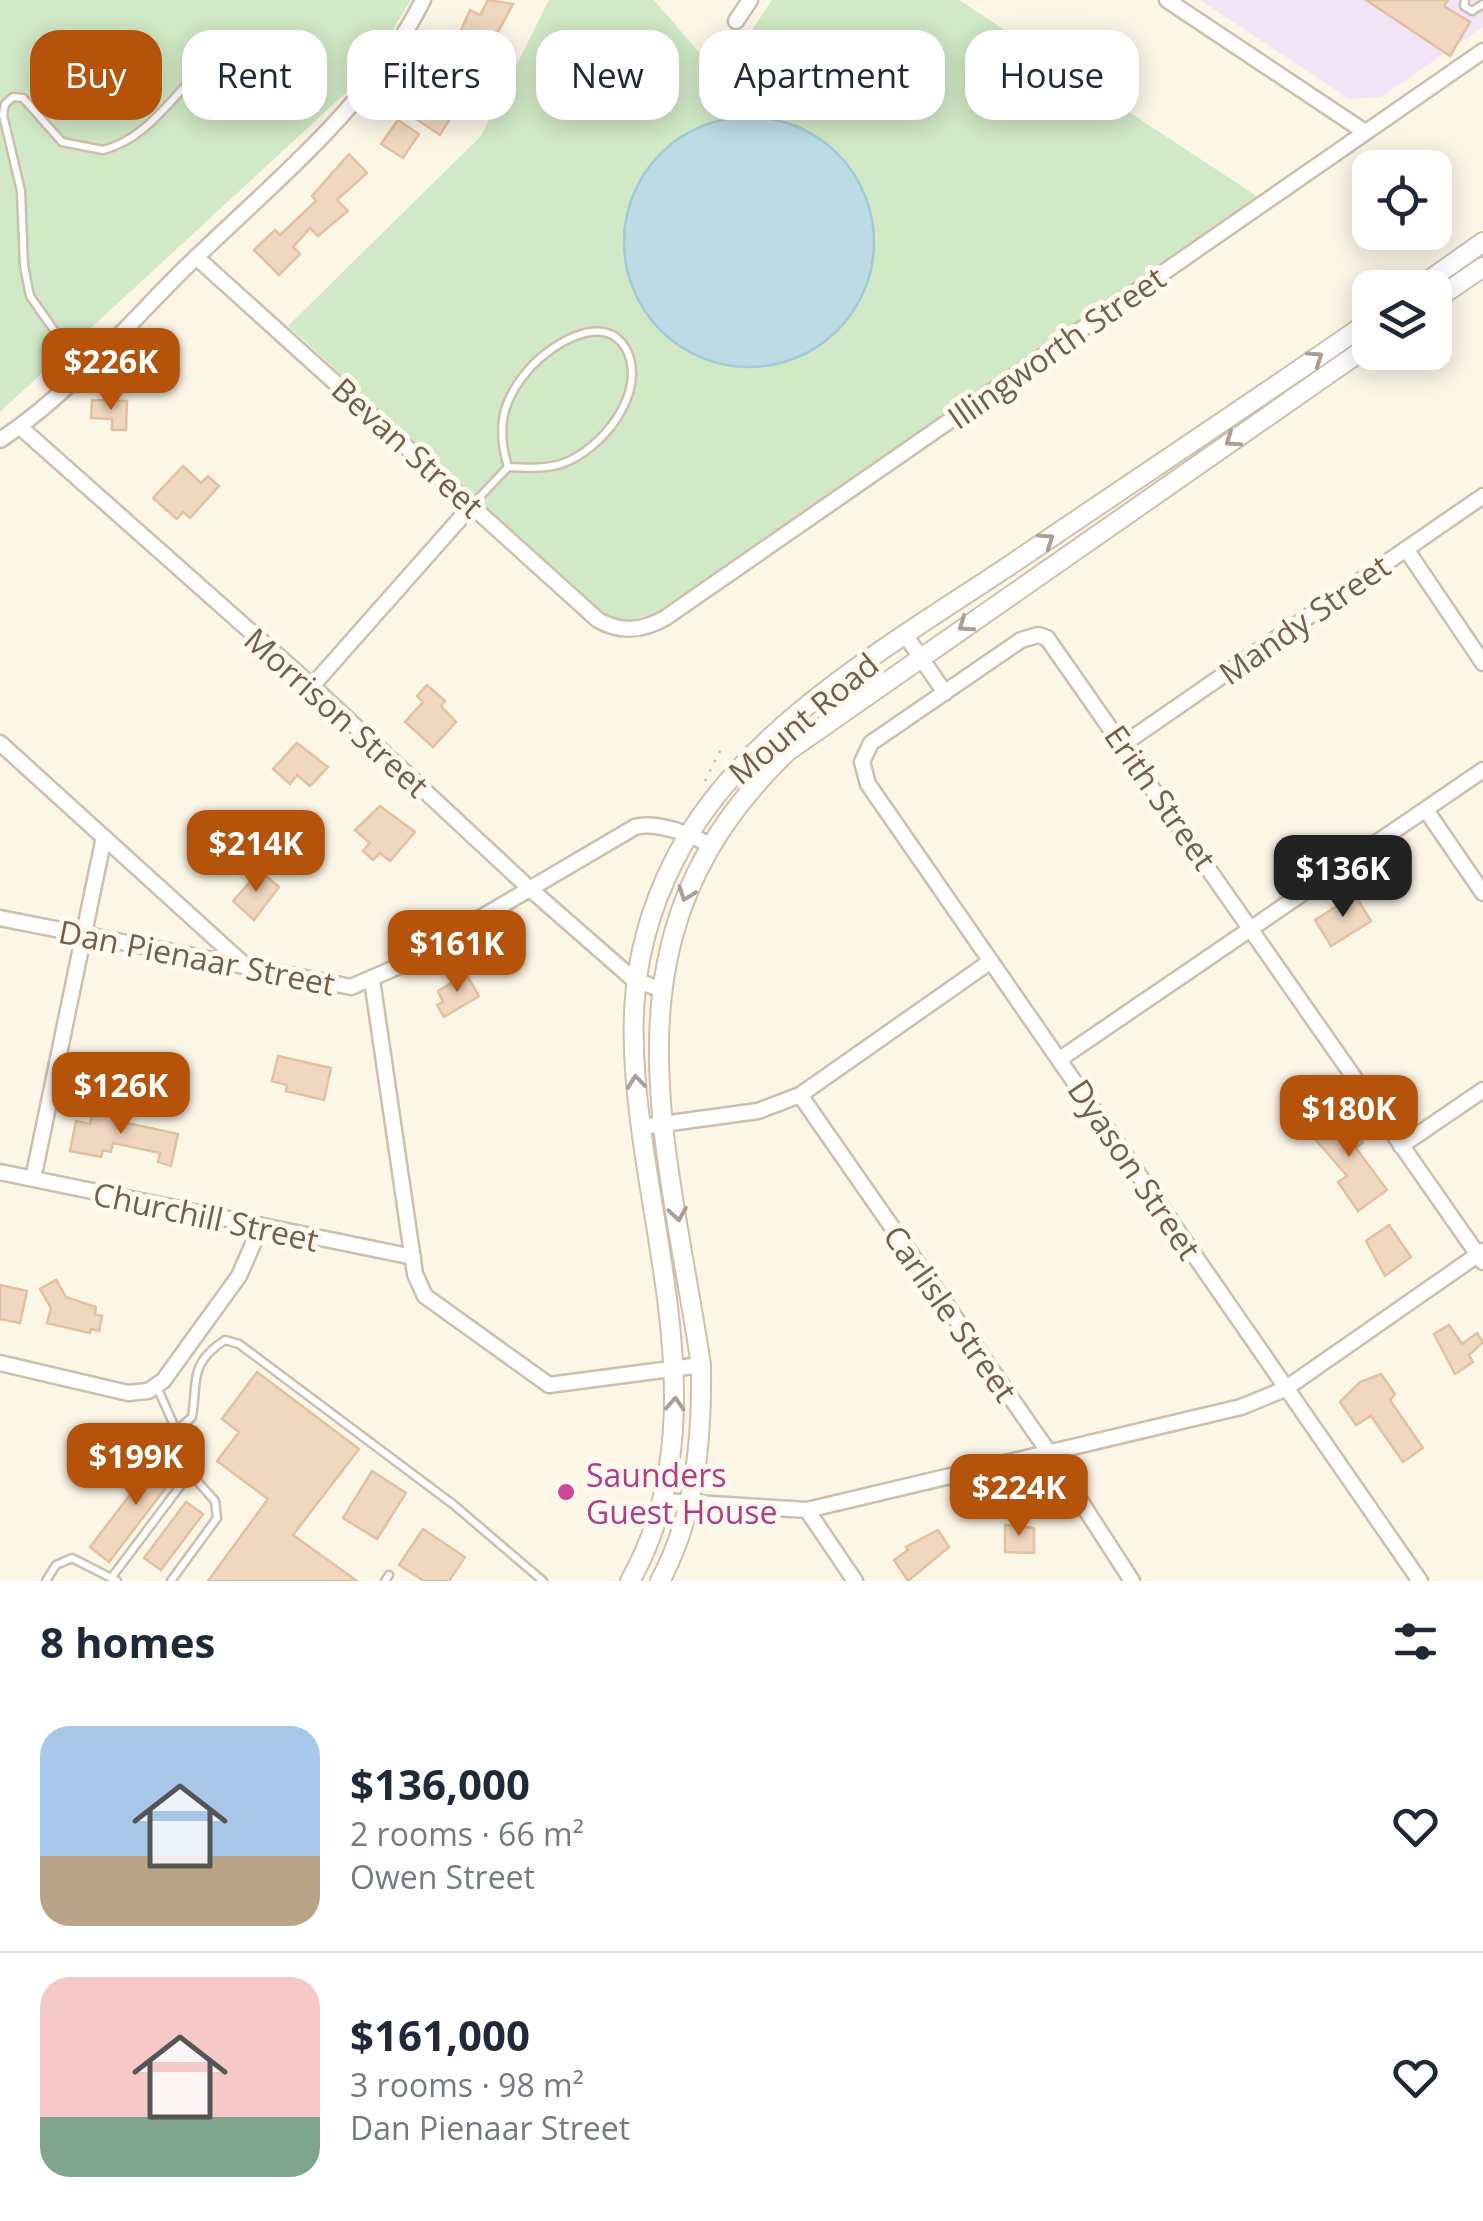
<!DOCTYPE html>
<meta charset="utf-8">
<style>
:root{--surface:#fff;--page:#f6f6f7;--text:#1f2937;--muted:#747a83;--line:#e0e1e3;--accent:#b45309}
body{margin:0;font-family:"Open Sans",sans-serif;background:var(--page);color:var(--text);height:100vh;display:flex;flex-direction:column;font-size:38px;white-space:nowrap}
*{box-sizing:border-box;margin:0}
p{font-size:32px;color:var(--muted)}
.icon{flex:none;width:55px;height:55px;fill:none;stroke:currentColor;stroke-width:2;stroke-linecap:round;stroke-linejoin:round}
.map{position:relative;height:1581px;overflow:hidden}
.details{display:flex;flex-direction:column;background:var(--surface);flex:1}
.details>*{flex:none}
.banner{position:absolute;left:30px;top:30px;width:1425px;height:90px;display:flex;gap:20px}
.fabs{position:absolute;left:1352px;top:150px;display:grid;gap:20px}
.fabs a{display:grid;place-items:center;width:100px;height:100px;border-radius:20px;background:var(--surface);box-shadow:0 5px 25px #0003;font-size:50px}
.price{position:absolute;translate:-50% -85px;padding:0 22px;border-radius:20px;background:var(--accent);color:#fff;font-size:32px;line-height:65px;filter:drop-shadow(0 2px 5px #0008)}
.price::after{content:'';position:absolute;left:50%;top:60px;width:30px;height:22px;margin-left:-15px;background:inherit;clip-path:polygon(0 0,100% 0,50% 100%)}
.price.active{background:#222;color:#fff}
ul{padding:0;list-style:none}
li{display:flex;align-items:center;gap:30px;height:250px;padding:0 40px}
li+li{border-top:2px solid var(--line)}
li span{display:grid;place-items:center;flex:none;width:280px;height:200px;border-radius:30px;color:#555}
li>.icon{margin-inline-start:auto}
span .icon{width:120px;height:120px;fill:#fffc;stroke-width:1}
li b{font-size:42px}
h2{display:flex;justify-content:space-between;align-items:center;height:120px;padding:0 40px;font-size:42px}
.chip{padding:0 35px;border-radius:30px;background:var(--surface);box-shadow:0 5px 25px #0003;font-size:35px;line-height:90px}
.chip.active{background:var(--accent);color:#fff}
.map>svg:first-child{display:block}
.education{fill:#f3e4f8}
.green{fill:#d1e9c6;fill-rule:evenodd}
.water{fill:#bcdbe5;stroke:#a3cad6;stroke-width:2.5}
.building{fill:#f0d8c0;stroke:#e2c0a1;stroke-width:2.5}
.lines{fill:none;stroke-linecap:round;stroke-linejoin:round}
.service-casing{stroke:#cdbeae;stroke-width:11}
.minor-casing{stroke:#cdbeae;stroke-width:19}
.secondary-casing{stroke:#d0bfab;stroke-width:22}
.path{stroke:#d5bba3;stroke-width:2.5;stroke-dasharray:2.5 8;stroke-linecap:butt}
.service{stroke:#fff;stroke-width:6}
.minor{stroke:#fff;stroke-width:14}
.secondary{stroke:#fff;stroke-width:18}
.oneway{stroke:#ac9e94}
.hotel-dot{fill:#d1479c;stroke:#fef9ee;stroke-width:4}
.labels{text-anchor:middle;dominant-baseline:central;stroke-width:10;stroke-linejoin:round;paint-order:stroke}
.street-label{font-size:32px;fill:#755e4c;stroke:#fef9ee}
.hotel-label{font-size:32px;fill:#b23c85;stroke:#fef9ee;text-anchor:start}
</style>
<div class="map">
<svg width="1483" height="1581" viewBox="0 0 1483 1581">
<rect width="100%" height="100%" fill="#fcf6e7"/>
<!-- education -->
<path class="education" d="M1200 0H1483V27L1381 97 1349 99Z"/>
<!-- green -->
<path class="green" d="M0 0H411L364 76 0 412Z
M549 0H654L708 63 731 61 772 0H959L1258 197 653 615 620 621 599 610 288 326 481 136ZM744 116 808 130 853 169Z"/>
<!-- water -->
<path class="water" d="M624 242a125 125 0 1 1 250 0a125 125 0 1 1-250 0Z"/>
<!-- building -->
<path class="building" d="M488 0 513 4 485 56 480 54 459 95 463 98 440 135 416 119 447 70 429 61 437 46 451 53 470 10 480 15Z
M1366 0H1448L1444 6 1470 22 1450 56Z
M398 120 419 134 403 158 381 144Z
M349 154 367 173 337 200 348 211 318 236 310 228 293 247 300 254 279 275 254 250 275 230 280 235 316 201 312 196Z
M92 400 127 401 126 430H112V419L91 418Z
M183 466 201 483 208 476 219 486 190 518 183 512 177 519 153 498Z
M427 685 445 701 441 706 456 722 433 747 405 722 423 702 417 696Z
M297 743 328 767 310 786 297 775 290 784 273 769Z
M380 806 415 832 390 861 380 853 373 860 363 851 370 843 355 830Z
M260 871 279 887 254 920 233 901Z
M1355 895 1371 921 1331 946 1315 920Z
M466 974 479 996 444 1017 437 1005 443 1002 438 991Z
M278 1056 331 1068 324 1100 286 1091 287 1085 272 1081Z
M93 1109 119 1115 118 1121 178 1134 171 1166 158 1162 160 1153 113 1143 111 1152 103 1150 101 1157 70 1151 76 1121 90 1124Z
M1336 1110 1363 1142 1356 1148 1387 1190 1358 1211 1338 1182 1347 1176 1310 1133Z
M1389 1225 1411 1257 1385 1276 1366 1241Z
M56 1280 66 1297 96 1307 95 1314 102 1316 99 1331 91 1329 90 1333 47 1323 51 1308 40 1289Z
M0 1285 27 1291 20 1323 0 1319Z
M1449 1325 1462 1344 1477 1333 1483 1342 1469 1355 1473 1362 1455 1374 1434 1334Z
M257 1372 359 1449 293 1535 357 1581H208L268 1499 217 1461 239 1432 222 1419Z
M1381 1374 1395 1394 1390 1400 1423 1448 1403 1462 1371 1416 1356 1425 1340 1402 1360 1382Z
M162 1453 181 1468 109 1562 90 1547Z
M372 1471 406 1493 377 1539 343 1518Z
M186 1502 203 1514 161 1570 144 1558Z
M1005 1525 1034 1528V1553L1005 1552Z
M423 1529 465 1557 449 1581H424L399 1565Z
M938 1530 949 1547 908 1581 894 1560 908 1550 906 1547Z"/>
<g class="lines">
<!-- service casing -->
<g class="service-casing">
<path id="service" d="M1465 0 1464 6 1472 11 1483 4
M82 370 30 296 24 266 21 191 3 115 5 104 13 97 23 98 62 142 103 150C155 137 182 79 224 49
M474 503 508 467C526 468 544 469 561 464 601 451 649 392 626 349 604 309 548 347 529 369 502 400 496 428 508 467
M157 1387 176 1430
M112 1577 190 1473
M46 1581 56 1565 72 1558 117 1581
M171 1581 217 1518 215 1501 190 1473 176 1431 192 1417C198 1382 188 1364 225 1340L239 1344 454 1505 543 1581
M385 1581 389 1575"/>
</g>
<!-- minor casing -->
<g class="minor-casing">
<path id="minor" d="M1167 0 1365 132
M736 21 750 0
M196 257 598 620C621 633 642 631 665 618L1483 51
M20 427 312 686 529 888 633 979 659 989
M0 440C67 396 123 330 180 273 265 189 369 109 423 0
M1406 549 1483 663
M906 636 945 693
M312 686 473 504
M0 743 250 970
M1125 743 1483 496
M1426 810 1483 893
M0 918 351 987 397 967 635 827C656 821 690 834 708 844
M372 980 415 1274 425 1296 549 1385 701 1365
M1060 1059 1483 770
M800 1095 1050 1454 1132 1581
M641 1127 758 1111 800 1095 991 961
M1401 1146 1483 1090
M0 1172 413 1257
M33 1179 104 837
M0 1363 128 1393 148 1391 163 1381 239 1276 260 1228
M663 1501 807 1510 1241 1407 1285 1389 1483 1251
M807 1510 855 1581
M1420 1581 868 784 862 762 871 743 1021 640 1038 635 1047 638 1483 1262"/>
</g>
<!-- secondary casing -->
<g class="secondary-casing">
<path id="secondary" d="M1418 288 1483 242
M1435 300 1483 267
M630 1581C706 1447 665 1293 644 1150 629 1044 624 961 673 863 741 725 902 639 1025 555 1140 477 1256 400 1370 321
M660 1581C696 1514 702 1439 701 1365 666 1133 595 935 788 751L1370 345"/>
</g>
<!-- path -->
<path class="path" d="M705 781 722 747"/>
<!-- service -->
<use href="#service" class="service"/>
<!-- minor -->
<use href="#minor" class="minor"/>
<!-- secondary -->
<use href="#secondary" class="secondary"/>
</g>
<!-- one-way arrows -->
<defs><path id="oneway-chevron" d="M-2-3.5L2.5 0L-2 3.5" fill="none" stroke-width="1.6" stroke-linecap="round" stroke-linejoin="round" transform="scale(2.5)"/></defs>
<g class="oneway">
<use href="#oneway-chevron" transform="translate(1316 358) rotate(-34)"/>
<use href="#oneway-chevron" transform="translate(1232 440) rotate(145)"/>
<use href="#oneway-chevron" transform="translate(1047 540) rotate(-34)"/>
<use href="#oneway-chevron" transform="translate(965 625) rotate(145)"/>
<use href="#oneway-chevron" transform="translate(686 894) rotate(110)"/>
<use href="#oneway-chevron" transform="translate(636 1082) rotate(-96)"/>
<use href="#oneway-chevron" transform="translate(678 1214) rotate(81)"/>
<use href="#oneway-chevron" transform="translate(675 1404) rotate(-87)"/>
</g>
<!-- markers -->
<circle class="hotel-dot" cx="566" cy="1492" r="10"/>
<g class="labels">
<!-- street labels -->
<g class="street-label">
<text transform="translate(1056 347) rotate(-35)">Illingworth Street</text>
<text transform="translate(408 447) rotate(42)">Bevan Street</text>
<text transform="translate(1304 619) rotate(-35)">Mandy Street</text>
<text transform="translate(337 712) rotate(42)">Morrison Street</text>
<text transform="translate(803 718) rotate(-40)">Mount Road</text>
<text transform="translate(1161 797) rotate(55)">Erith Street</text>
<text transform="translate(197 957) rotate(11)">Dan Pienaar Street</text>
<text transform="translate(1135 1169) rotate(56)">Dyason Street</text>
<text transform="translate(206 1216) rotate(12)">Churchill Street</text>
<text transform="translate(951 1313) rotate(55)">Carlisle Street</text>
</g>
<!-- hotel labels -->
<g class="hotel-label">
<text x="586" y="1474">Saunders<tspan x="586" dy="37">Guest House</tspan></text>
</g>
</g>
</svg>
<div class="fabs">
<a><svg class="icon" aria-label="locate" viewBox="0 0 24 24"><circle cx="12" cy="12" r="6"/><path d="M12 2v4M12 18v4M2 12h4M18 12h4"/></svg></a>
<a><svg class="icon" aria-label="layers" viewBox="0 0 24 24"><path d="M12 4l9 5-9 5-9-5zM3 14l9 5 9-5"/></svg></a>
</div>
<b class="price" style="left:111px;top:413px">$226K</b>
<b class="price" style="left:256px;top:895px">$214K</b>
<b class="price active" style="left:1343px;top:920px">$136K</b>
<b class="price" style="left:457px;top:995px">$161K</b>
<b class="price" style="left:121px;top:1137px">$126K</b>
<b class="price" style="left:1349px;top:1160px">$180K</b>
<b class="price" style="left:136px;top:1508px">$199K</b>
<b class="price" style="left:1019px;top:1539px">$224K</b>
<div class="banner">
<a class="chip active">Buy</a>
<a class="chip">Rent</a>
<a class="chip">Filters</a>
<a class="chip">New</a>
<a class="chip">Apartment</a>
<a class="chip">House</a>
</div>
</div>
<section class="details">
<h2>8 homes<svg class="icon" aria-label="filters" viewBox="0 0 24 24"><path d="M4 7h16M4 17h16"/><circle cx="9" cy="7" r="2"/><circle cx="15" cy="17" r="2"/></svg></h2>
<ul>
<li><span style="background:linear-gradient(#a9c7e8 65%,#b9a48a 0)"><svg class="icon" aria-label="home" viewBox="0 0 24 24"><path d="M3 11l9-7 9 7M6 9v11h12V9"/></svg></span><div><b>$136,000</b><p>2 rooms · 66 m²</p><p>Owen Street</p></div><svg class="icon" aria-label="heart" viewBox="0 0 24 24"><path d="M12 20l-8-8c-3-5 5-10 8-4 3-6 11-1 8 4z"/></svg></li>
<li><span style="background:linear-gradient(#f6c9c9 70%,#7fa58c 0)"><svg class="icon" aria-label="home" viewBox="0 0 24 24"><path d="M3 11l9-7 9 7M6 9v11h12V9"/></svg></span><div><b>$161,000</b><p>3 rooms · 98 m²</p><p>Dan Pienaar Street</p></div><svg class="icon" aria-label="heart" viewBox="0 0 24 24"><path d="M12 20l-8-8c-3-5 5-10 8-4 3-6 11-1 8 4z"/></svg></li>
</ul>
</section>
